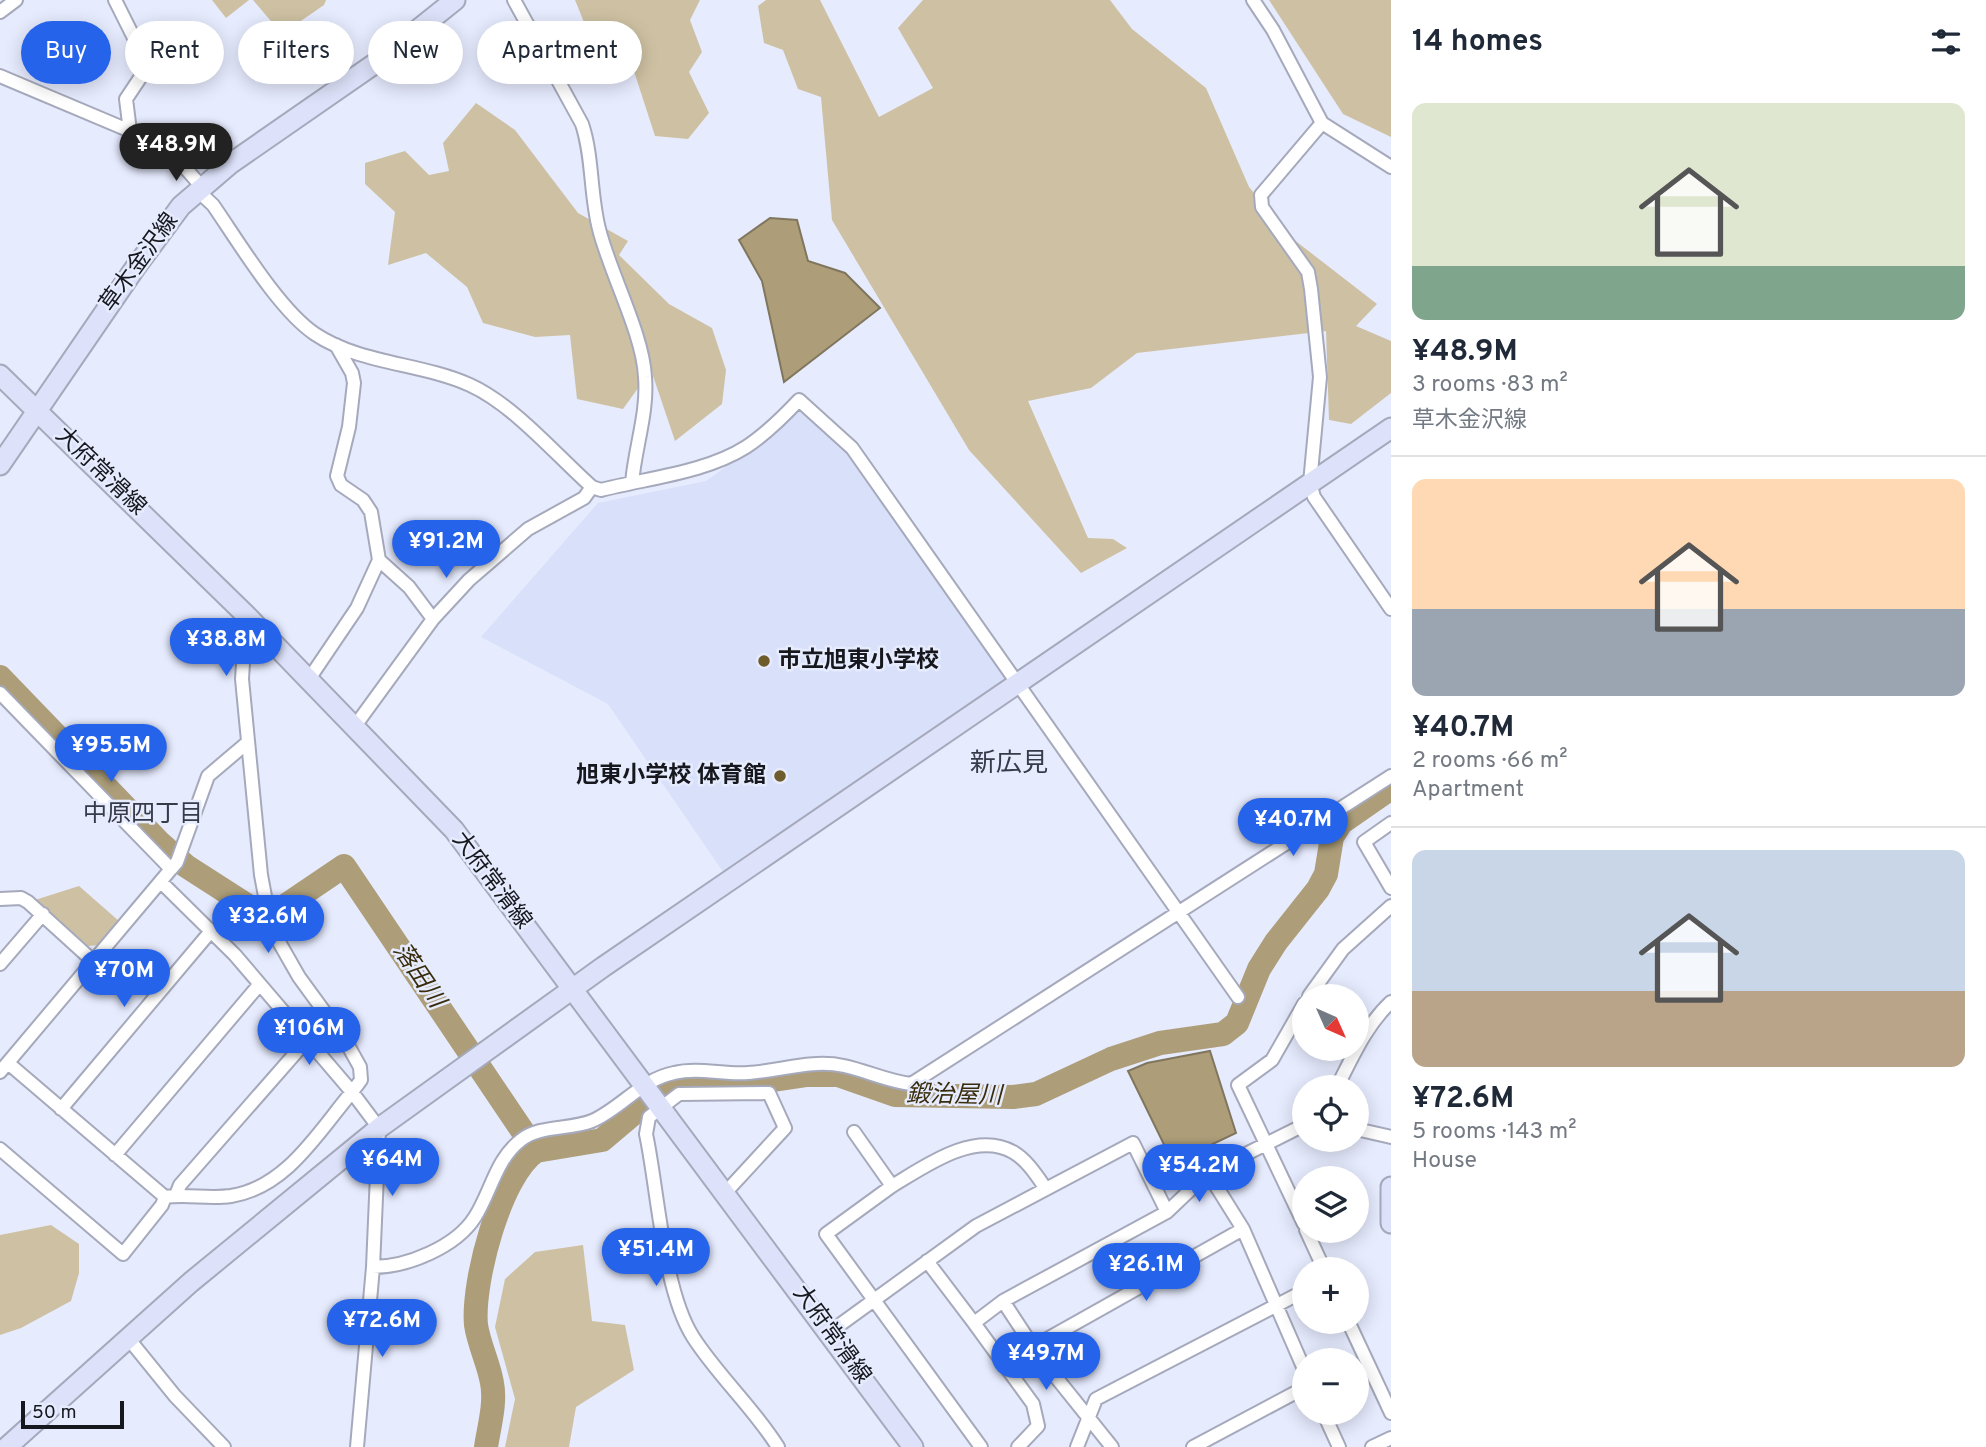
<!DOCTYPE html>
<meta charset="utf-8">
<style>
:root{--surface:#fff;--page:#f6f6f7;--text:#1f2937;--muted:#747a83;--line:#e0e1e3;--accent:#2563eb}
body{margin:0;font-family:Overpass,"Noto Sans JP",sans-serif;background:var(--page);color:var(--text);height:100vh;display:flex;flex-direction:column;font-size:26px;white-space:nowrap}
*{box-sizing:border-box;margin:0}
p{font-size:23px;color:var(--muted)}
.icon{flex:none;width:38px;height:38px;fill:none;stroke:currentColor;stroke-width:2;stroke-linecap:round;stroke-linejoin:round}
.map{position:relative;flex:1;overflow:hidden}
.sheet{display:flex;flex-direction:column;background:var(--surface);width:595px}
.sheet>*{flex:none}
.guide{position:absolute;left:21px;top:21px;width:665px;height:63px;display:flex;gap:14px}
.needle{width:46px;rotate:135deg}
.fabs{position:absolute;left:1292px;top:984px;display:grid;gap:14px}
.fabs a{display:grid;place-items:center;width:77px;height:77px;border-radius:50%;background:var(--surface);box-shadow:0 4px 18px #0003;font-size:35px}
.scale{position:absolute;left:21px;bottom:18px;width:103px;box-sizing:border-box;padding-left:7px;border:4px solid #16181e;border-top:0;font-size:19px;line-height:24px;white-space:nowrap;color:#16181e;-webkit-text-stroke:5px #e6ebfe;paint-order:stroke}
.price{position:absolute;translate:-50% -60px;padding:0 16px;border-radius:24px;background:var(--accent);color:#fff;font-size:23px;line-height:46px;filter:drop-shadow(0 2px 4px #0008)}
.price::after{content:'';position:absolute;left:50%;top:42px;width:21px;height:16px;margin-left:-10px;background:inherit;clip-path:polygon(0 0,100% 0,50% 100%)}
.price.current{background:#222;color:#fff}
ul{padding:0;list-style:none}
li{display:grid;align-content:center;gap:14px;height:371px;padding:0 21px}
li+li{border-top:2px solid var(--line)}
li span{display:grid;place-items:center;height:217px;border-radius:14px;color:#555}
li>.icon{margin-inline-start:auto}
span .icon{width:126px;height:126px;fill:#fffc;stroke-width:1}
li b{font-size:30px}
h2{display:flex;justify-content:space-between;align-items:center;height:84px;padding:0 21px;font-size:30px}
.chip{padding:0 24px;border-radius:32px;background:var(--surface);box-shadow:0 4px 18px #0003;font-size:24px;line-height:63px}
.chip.current{background:var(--accent);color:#fff}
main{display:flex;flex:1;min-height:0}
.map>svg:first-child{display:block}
.built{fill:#d9e0fa}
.green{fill:#cec1a3}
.water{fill:#ad9e79;stroke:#80765e;stroke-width:2}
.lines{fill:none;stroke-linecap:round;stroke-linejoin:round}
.river{stroke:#ad9e79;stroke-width:24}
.street-casing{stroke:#a5a9bb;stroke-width:16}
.secondary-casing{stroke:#a5a9bb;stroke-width:23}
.street{stroke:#fff;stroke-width:12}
.secondary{stroke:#dde2fa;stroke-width:19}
.poi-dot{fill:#6f5c2b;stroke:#e6ebfe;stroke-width:2.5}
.labels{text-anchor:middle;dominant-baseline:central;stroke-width:5;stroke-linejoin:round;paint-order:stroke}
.street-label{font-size:23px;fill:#16181e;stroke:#e6ebfe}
.poi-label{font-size:23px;font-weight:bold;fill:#16181e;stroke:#e6ebfe;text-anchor:start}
.neighbourhood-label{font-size:24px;fill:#373a49;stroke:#e6ebfe}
.water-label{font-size:24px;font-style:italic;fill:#382c0b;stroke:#e6ebfe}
.quarter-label{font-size:26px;fill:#373a49;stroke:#e6ebfe}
</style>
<main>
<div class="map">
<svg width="1391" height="1447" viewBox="0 0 1391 1447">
<rect width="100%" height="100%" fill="#e6ebfe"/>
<!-- built -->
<path class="built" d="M797 408 804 410 848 451 1018 685 730 882 608 704 481 637 598 503 706 481 773 433Z"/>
<!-- green -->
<path class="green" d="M212 0H249L226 18Z
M253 0H326L324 5 282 34Z
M575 0H700L690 20 702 52 689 72 709 113 688 139 655 136 630 59 614 45 590 37Z
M766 0H820L879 117 933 88 898 28 923 0H1110L1132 29 1206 88 1249 187 1293 239 1377 304 1356 326 1391 341V393L1351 424 1329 420 1326 331 1137 353 1091 388 1028 401 1088 538 1113 539 1127 548 1081 573 969 450 832 220 821 97 798 89 783 50 764 43 758 6Z
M1269 0H1391V137L1343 114Z
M476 103 515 130 578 213 628 241 619 255 669 304 712 328 726 370 722 404 675 441 651 370 623 409 577 399 570 335 535 337 483 323 467 287 426 253 388 265 395 212 365 184V163L405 151 429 175 449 171 443 143Z
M79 886 119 921 99 945 88 946 35 900Z
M51 1225 79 1244V1273L71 1301 21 1328 0 1335V1235Z
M583 1245 592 1321 625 1325 634 1370 576 1407 569 1447H505L515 1399 495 1327 505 1279 535 1252Z"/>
<!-- water -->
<path class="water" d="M770 218 797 220 808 261 845 273 880 308 784 382 762 281 739 240Z
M1210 1051 1236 1133 1173 1163 1128 1071 1147 1063Z"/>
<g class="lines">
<!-- river -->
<path class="river" d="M0 677 160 843 186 866 259 913
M279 910 344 866 536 1151
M486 1447C489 1427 496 1403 492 1383 489 1364 479 1345 476 1325 472 1283 500 1175 536 1151L602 1140 647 1102 684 1082H760L807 1075H838L895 1095 1013 1097 1036 1094 1111 1059 1160 1043 1223 1034 1237 1023 1259 969 1276 942 1318 889 1326 874 1332 837 1341 823 1391 788"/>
<!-- street casing -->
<g class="street-casing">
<path id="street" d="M115 0 148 66 126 99 130 131
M514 0 582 124C593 157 590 194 599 229 610 273 643 334 645 377 648 413 635 447 632 483
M1253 0 1273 30 1322 123 1391 167
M0 12 16 0
M0 76 154 141 172 153 202 187
M1322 123 1261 195 1262 207 1308 272 1311 289 1320 377 1310 483 1314 497 1391 609
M198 191 213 205C238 241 279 310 315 334 360 364 421 363 470 385 514 405 556 455 592 487L601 490C647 478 705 473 746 447 766 434 783 417 799 400L852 448 1238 997
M336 345 352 373 354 383 349 427 337 476 341 485 363 500 371 512 379 560 409 587 433 619
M246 615 242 679 261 875 271 928 299 977 345 1040 360 1067 361 1080 352 1092 379 1128 373 1267 357 1447
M309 679 357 608 379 560
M0 693 171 869 0 1072
M355 726 433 619 469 580 528 529 584 498 592 487
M1391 823 1364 842 1391 888
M171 869 177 862 208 776 248 742
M0 899 21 898 28 902 93 961
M0 964 43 914
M1309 996 1343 949 1391 906
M1304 1004 1272 1060 1238 1085 1304 1224
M8 1063 165 1197
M1337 1087C1352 1058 1366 1025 1391 1002
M61 1109 211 931
M1356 1129 1391 1137
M854 1132 892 1186C924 1167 974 1130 1013 1152 1027 1160 1037 1176 1046 1189
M0 1149 123 1254 162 1205 165 1197C187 1194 209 1199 231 1196 287 1187 318 1132 352 1092L235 955 162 883
M115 1155 259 985
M1208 1173 1243 1229 1304 1369
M892 1186 826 1234 981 1447
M726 1192 785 1128 769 1093 679 1094 649 1117 646 1134C658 1190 663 1290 693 1337 718 1376 753 1407 778 1447
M176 1195 180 1185 307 1040
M1306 1230 1324 1269
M927 1261 974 1323
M373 1267C407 1267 456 1247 475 1217 491 1192 496 1159 521 1140 539 1125 570 1130 592 1121 620 1109 642 1079 674 1073 698 1067 724 1075 748 1073 780 1071 812 1059 844 1066 867 1071 887 1081 911 1084L1391 776
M1003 1301 974 1323 1033 1404 1038 1426 1018 1447
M1348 1321 1391 1413
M830 1332 976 1226 1133 1143 1167 1212
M128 1338 175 1396 224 1447
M1033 1347 1243 1229
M1323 1412 1339 1447
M1077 1447 1096 1399 1304 1291
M1112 1447 1039 1356 1003 1301 1167 1212 1208 1173 1304 1125
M1193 1447 1304 1388
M1372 1447 1391 1438"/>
</g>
<!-- secondary casing -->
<g class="secondary-casing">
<path id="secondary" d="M0 375 246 615 454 830 913 1447
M0 465 135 268 181 206 230 164 380 60 455 0
M1391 1187V1223
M7 1447 191 1282 379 1128 603 967 1391 428"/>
</g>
<!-- street -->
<use href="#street" class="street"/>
<!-- secondary -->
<use href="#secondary" class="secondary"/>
</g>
<!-- markers -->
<g class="poi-dot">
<circle cx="764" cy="661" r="7"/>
<circle cx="780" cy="776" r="7"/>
</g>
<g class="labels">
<!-- street labels -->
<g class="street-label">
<text transform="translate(140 263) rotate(-54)">草木金沢線</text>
<text transform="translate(100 472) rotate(44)">大府常滑線</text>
<text transform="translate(491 881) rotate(53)">大府常滑線</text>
<text transform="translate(831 1335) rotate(54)">大府常滑線</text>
</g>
<!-- poi labels -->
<g class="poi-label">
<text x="778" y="661">市立旭東小学校</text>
<text x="766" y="776" text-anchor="end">旭東小学校 体育館</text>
</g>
<!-- neighbourhood labels -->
<g class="neighbourhood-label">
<text x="143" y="815">中原四丁目</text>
</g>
<!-- water labels -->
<g class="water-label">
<text transform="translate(418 976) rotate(56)">落田川</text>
<text transform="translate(954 1096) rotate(1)">鍛治屋川</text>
</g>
<!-- quarter labels -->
<g class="quarter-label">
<text x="1009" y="764">新広見</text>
</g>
</g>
</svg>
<div class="fabs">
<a><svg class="needle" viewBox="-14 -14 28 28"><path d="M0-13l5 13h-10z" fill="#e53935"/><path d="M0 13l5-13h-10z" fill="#747a83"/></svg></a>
<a><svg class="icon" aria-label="locate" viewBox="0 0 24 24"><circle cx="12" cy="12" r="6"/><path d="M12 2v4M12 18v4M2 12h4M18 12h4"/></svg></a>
<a><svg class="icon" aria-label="layers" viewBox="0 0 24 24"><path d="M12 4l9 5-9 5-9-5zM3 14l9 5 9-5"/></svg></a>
<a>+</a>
<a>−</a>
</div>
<div class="scale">50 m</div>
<b class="price current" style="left:176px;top:183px">¥48.9M</b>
<b class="price" style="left:446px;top:580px">¥91.2M</b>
<b class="price" style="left:226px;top:678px">¥38.8M</b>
<b class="price" style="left:111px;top:784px">¥95.5M</b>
<b class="price" style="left:1293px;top:858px">¥40.7M</b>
<b class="price" style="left:268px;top:955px">¥32.6M</b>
<b class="price" style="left:124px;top:1009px">¥70M</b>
<b class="price" style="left:309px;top:1067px">¥106M</b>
<b class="price" style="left:392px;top:1198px">¥64M</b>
<b class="price" style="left:1199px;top:1204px">¥54.2M</b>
<b class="price" style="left:656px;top:1288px">¥51.4M</b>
<b class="price" style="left:1146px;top:1303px">¥26.1M</b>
<b class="price" style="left:382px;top:1359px">¥72.6M</b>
<b class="price" style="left:1046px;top:1392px">¥49.7M</b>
<div class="guide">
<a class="chip current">Buy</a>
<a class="chip">Rent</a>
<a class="chip">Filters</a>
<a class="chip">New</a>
<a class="chip">Apartment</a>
</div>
</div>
<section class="sheet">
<h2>14 homes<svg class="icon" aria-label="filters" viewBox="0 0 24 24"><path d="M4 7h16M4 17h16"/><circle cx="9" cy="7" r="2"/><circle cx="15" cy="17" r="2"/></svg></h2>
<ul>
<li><span style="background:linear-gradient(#dfe7d0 75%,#7fa58c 0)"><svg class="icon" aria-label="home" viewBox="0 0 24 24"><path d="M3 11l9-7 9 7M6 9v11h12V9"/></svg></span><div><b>¥48.9M</b><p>3 rooms · 83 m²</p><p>草木金沢線</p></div></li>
<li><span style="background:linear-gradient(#ffd9b3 60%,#9aa5b1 0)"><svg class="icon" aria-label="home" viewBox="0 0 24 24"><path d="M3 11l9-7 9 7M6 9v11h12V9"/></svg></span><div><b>¥40.7M</b><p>2 rooms · 66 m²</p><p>Apartment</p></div></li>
<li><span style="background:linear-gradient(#c9d6e8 65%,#b9a48a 0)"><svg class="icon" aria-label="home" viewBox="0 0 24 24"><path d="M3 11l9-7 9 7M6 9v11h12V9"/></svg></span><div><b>¥72.6M</b><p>5 rooms · 143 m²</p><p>House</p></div></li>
</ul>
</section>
</main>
